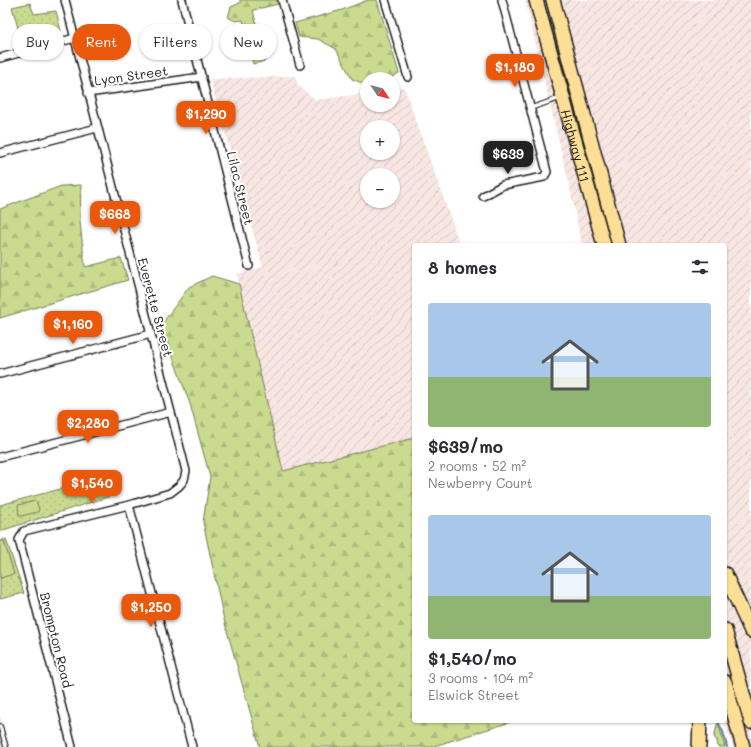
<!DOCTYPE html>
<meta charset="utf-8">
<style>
:root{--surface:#fff;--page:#f2f2f3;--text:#2b2b33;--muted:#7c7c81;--accent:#ea580c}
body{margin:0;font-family:Mali,sans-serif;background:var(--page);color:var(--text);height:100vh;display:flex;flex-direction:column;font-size:15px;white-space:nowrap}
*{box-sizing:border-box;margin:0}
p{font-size:13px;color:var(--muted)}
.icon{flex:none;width:22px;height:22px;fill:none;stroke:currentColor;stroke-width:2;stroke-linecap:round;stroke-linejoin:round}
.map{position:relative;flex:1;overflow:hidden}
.panel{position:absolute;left:412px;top:243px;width:315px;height:480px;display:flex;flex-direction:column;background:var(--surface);border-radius:4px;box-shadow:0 1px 3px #0004}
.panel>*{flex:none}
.guide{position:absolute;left:12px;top:24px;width:340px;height:36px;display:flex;gap:8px}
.needle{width:26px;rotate:125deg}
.controls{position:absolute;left:360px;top:72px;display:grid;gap:8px}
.controls a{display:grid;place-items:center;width:40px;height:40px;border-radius:50%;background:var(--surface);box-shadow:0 1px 3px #0004;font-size:20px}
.price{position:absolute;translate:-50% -34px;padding:0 9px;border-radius:8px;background:var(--accent);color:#fff;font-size:13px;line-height:26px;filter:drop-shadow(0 1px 2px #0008)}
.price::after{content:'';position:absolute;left:50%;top:24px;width:12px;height:9px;margin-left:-6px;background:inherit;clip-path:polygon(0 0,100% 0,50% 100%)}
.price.active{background:#222;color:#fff}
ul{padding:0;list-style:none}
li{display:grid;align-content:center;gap:8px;height:212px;padding:0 16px}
li span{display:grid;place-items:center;height:124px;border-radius:4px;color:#555}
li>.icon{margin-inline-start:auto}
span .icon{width:72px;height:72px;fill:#fffc;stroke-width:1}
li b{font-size:17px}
h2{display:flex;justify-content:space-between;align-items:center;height:48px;padding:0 16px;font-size:17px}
.chip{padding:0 14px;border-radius:18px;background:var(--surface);box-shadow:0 1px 3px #0004;font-size:14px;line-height:36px}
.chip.active{background:var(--accent);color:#fff}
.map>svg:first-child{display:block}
.industrial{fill:url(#industrial-furrows);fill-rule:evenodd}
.grass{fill:url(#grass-dots);stroke:#737c56}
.forest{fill:url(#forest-firs);stroke:#737c56}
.wetland{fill:url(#wetland-marsh);stroke:#737c56}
.garden{fill:#cadb8f;stroke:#737c56}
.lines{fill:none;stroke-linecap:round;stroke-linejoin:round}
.stream{stroke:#728c9f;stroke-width:2.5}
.service-casing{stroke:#1c1c1c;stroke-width:6}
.minor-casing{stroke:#1c1c1c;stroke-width:10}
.motorway-casing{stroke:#1c1c1c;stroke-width:16}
.service{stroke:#fff;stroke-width:3.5}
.minor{stroke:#fff;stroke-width:7}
.motorway{stroke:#fdde96;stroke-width:13}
.labels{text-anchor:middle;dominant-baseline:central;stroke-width:4;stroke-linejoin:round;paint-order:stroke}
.street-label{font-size:13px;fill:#1c1c1c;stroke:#fff}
</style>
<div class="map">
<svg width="751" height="747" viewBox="0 0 751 747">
<defs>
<pattern id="industrial-furrows" width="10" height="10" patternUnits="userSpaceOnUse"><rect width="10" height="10" fill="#f7e6e2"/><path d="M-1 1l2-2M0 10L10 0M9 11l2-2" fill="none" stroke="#d3c5c1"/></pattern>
<pattern id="grass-dots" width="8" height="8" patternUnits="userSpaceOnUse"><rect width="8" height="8" fill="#cadb8f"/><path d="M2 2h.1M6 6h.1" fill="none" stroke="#adbb7b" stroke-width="1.8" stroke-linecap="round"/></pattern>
<pattern id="forest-firs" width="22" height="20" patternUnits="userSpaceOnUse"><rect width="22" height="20" fill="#cadb8f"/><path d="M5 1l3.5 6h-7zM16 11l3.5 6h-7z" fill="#adbb7b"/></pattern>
<pattern id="wetland-marsh" width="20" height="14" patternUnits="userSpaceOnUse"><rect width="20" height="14" fill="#cadb8f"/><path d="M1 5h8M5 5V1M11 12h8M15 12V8" fill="none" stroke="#adbb7b"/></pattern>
</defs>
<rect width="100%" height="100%" fill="#fff"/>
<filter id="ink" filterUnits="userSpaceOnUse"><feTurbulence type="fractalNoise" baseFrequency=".025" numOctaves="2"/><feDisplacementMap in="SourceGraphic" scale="8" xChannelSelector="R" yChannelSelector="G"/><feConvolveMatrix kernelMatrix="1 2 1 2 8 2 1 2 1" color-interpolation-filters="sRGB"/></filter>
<g filter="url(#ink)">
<!-- industrial -->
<path class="industrial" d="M525 0H751V747H733L724 721 725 245H582L570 188Z
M296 76 297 85 316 100 367 93V105H393V89L404 87 460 245H414V438L283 472 237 274 263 267 210 79ZM367 127H393V153H367ZM367 175H393V201H367Z
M0 715 9 747H0Z"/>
<!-- grass -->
<path class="grass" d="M30 3 34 14 56 11 61 31 22 42 12 7Z
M109 476 114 495 0 531V505Z
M6 539 24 593 0 599V541Z"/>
<!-- forest -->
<path class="forest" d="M240 0H277L278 4 253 10 265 61 253 64 243 20 235 21 228 17 231 7 240 3Z
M368 0H377L399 73 389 79H367V85L352 79 336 49 318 39 299 37 295 23 342 10Z
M81 185 80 222 85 267 121 258 128 280 0 318V209L61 186Z
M212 276 239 284 283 471 414 438V721H514L431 747H260L224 620 203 522 210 477 190 404 161 325 189 287Z"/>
<!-- wetland -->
<path class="wetland" d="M718 722 725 747H718L717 741 714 737Z"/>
<!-- garden -->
<path class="garden" d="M36 501 39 509 38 512 21 516 19 515 18 505Z
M4 541 14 574 0 578V542Z"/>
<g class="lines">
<!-- stream -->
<path class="stream" d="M718 722 723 732 727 747"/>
<!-- service casing -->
<g class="service-casing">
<path id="service" d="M531 108 560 98
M0 726 6 747"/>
</g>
<!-- minor casing -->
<g class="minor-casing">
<path id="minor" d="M65 0 186 471 184 480 179 486 170 493 129 505 24 531 19 540 72 747
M182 0 249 266
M282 0 300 65
M385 0 408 77
M0 58 75 38
M88 93 202 77
M0 153 97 128
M483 196 503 185 544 177 547 172 502 0
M0 374 151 334
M0 457 171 412
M129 505 192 747"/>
</g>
<!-- motorway casing -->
<g class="motorway-casing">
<g id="motorway">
<path id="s1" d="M536 0 604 245"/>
<path d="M553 0 619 245"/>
<path d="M725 574 751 631"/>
<path d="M725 630 751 722"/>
<path d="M725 682 743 747"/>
<path d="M699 747 700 721"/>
</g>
</g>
<!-- service -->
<use href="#service" class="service"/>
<!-- minor -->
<use href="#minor" class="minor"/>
<!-- motorway -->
<use href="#motorway" class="motorway"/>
</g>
</g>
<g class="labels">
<!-- street labels -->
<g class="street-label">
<text transform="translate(131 75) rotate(-8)">Lyon Street</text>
<text stroke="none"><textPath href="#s1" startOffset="151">Highway 111</textPath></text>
<text transform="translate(241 188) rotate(76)">Lilac Street</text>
<text transform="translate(156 307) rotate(75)">Everette Street</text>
<text transform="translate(57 640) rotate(76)">Brompton Road</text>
</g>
</g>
</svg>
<div class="controls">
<a><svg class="needle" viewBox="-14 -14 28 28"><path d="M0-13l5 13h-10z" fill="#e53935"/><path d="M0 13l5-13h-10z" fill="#7c7c81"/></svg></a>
<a>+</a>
<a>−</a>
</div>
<b class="price" style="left:515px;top:88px">$1,180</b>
<b class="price" style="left:206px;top:135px">$1,290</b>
<b class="price active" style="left:508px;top:175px">$639</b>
<b class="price" style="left:115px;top:235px">$668</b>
<b class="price" style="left:73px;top:345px">$1,160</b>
<b class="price" style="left:88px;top:444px">$2,280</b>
<b class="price" style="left:92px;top:504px">$1,540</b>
<b class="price" style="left:151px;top:628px">$1,250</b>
<div class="guide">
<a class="chip">Buy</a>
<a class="chip active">Rent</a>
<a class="chip">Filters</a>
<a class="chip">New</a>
</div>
<section class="panel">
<h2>8 homes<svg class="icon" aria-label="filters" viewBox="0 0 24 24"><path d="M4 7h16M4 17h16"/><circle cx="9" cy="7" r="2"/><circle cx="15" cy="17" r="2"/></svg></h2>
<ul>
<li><span style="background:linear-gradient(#a9c7e8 60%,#8fb573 0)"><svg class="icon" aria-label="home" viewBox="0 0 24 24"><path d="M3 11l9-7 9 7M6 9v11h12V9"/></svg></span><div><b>$639/mo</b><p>2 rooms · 52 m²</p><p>Newberry Court</p></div></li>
<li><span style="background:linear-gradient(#a9c7e8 65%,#8fb573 0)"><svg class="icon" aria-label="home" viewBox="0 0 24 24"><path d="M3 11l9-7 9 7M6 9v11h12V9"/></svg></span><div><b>$1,540/mo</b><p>3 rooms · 104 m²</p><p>Elswick Street</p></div></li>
</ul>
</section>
</div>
